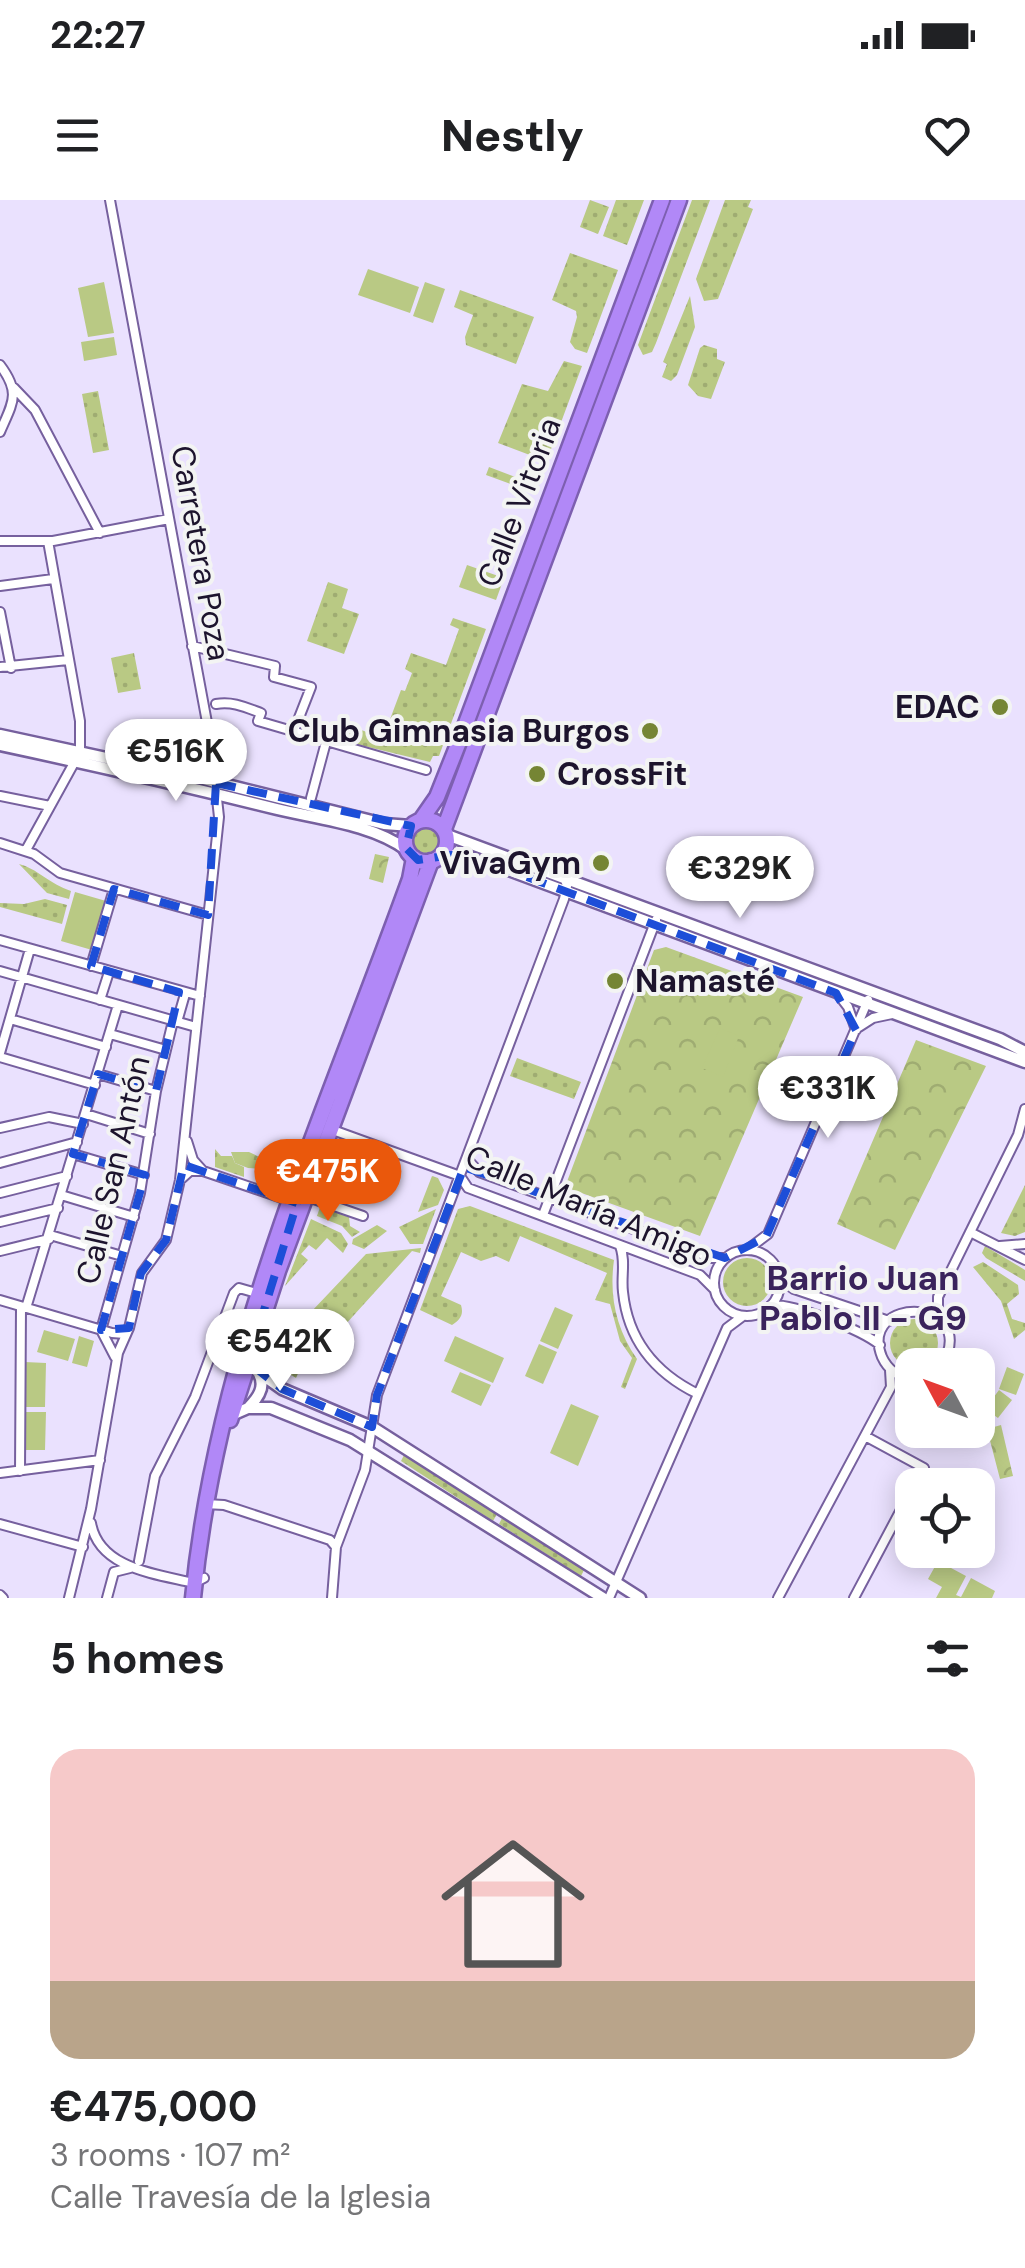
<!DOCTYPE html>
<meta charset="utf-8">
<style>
:root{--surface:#fff;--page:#f6f6f6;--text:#202124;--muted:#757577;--line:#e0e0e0;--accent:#ea580c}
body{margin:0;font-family:"DM Sans",sans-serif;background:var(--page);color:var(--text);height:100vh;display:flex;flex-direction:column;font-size:38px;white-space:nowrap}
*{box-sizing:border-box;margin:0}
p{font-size:32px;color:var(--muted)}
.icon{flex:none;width:55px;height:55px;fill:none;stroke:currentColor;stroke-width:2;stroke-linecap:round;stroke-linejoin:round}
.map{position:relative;height:1398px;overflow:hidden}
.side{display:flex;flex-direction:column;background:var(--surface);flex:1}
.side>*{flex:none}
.needle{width:65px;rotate:311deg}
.controls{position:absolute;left:895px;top:1148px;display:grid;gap:20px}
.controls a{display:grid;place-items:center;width:100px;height:100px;border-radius:20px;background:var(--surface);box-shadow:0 5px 25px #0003;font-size:50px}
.price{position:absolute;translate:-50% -85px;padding:0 22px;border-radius:35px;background:#fff;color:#222;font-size:32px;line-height:65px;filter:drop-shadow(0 2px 5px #0008)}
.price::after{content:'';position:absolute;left:50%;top:60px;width:30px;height:22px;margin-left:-15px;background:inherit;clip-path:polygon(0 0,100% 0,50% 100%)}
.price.selected{background:var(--accent);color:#fff}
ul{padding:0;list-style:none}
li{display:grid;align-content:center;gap:20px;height:530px;padding:0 50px}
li+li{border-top:2px solid var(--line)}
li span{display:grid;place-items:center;height:310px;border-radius:30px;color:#555}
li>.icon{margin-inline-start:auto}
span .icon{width:180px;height:180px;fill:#fffc;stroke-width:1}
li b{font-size:42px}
h2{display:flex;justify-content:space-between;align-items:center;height:120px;padding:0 50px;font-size:42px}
.status{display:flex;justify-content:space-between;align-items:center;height:70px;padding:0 50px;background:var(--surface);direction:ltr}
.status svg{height:28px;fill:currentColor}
header{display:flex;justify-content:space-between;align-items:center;height:130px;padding:0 50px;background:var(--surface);font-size:45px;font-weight:800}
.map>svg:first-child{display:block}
.grass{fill:url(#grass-dots)}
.park{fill:url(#park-crowns)}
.pitch{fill:#b9c984}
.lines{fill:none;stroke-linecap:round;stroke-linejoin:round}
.street-casing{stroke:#76609e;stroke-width:12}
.secondary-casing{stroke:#76609e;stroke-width:15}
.highway-casing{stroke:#7d5fb0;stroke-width:19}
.street{stroke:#fff;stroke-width:8}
.secondary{stroke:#fff;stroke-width:10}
.highway{stroke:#b188f7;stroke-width:14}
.marked{fill:none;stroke:#1d4ed8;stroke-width:8;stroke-dasharray:20 12;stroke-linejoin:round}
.poi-dot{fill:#758534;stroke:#f3f4f3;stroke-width:4}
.labels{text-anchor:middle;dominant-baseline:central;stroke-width:8;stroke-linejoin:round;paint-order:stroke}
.street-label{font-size:32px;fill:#1d142d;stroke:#f3f4f3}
.poi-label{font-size:32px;font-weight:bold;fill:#1d142d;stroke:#f3f4f3;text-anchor:end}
.neighbourhood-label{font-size:35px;font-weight:bold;fill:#3a235c;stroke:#f3f4f3}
</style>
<div class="status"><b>22:27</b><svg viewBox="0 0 49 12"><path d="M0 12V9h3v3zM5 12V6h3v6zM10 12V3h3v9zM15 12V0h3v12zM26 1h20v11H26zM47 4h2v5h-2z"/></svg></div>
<header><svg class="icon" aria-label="menu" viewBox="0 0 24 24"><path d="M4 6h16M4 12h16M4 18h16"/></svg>Nestly<svg class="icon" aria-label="heart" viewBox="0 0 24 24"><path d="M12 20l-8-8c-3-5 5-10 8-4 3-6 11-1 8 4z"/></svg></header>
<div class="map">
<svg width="1025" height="1398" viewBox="0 0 1025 1398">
<defs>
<pattern id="grass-dots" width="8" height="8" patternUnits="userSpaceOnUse" patternTransform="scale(2.5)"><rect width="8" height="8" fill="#b9c984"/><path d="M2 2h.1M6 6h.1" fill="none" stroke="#9fac72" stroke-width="1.8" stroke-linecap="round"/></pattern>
<pattern id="park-crowns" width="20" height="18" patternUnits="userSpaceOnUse" patternTransform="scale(2.5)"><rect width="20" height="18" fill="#b9c984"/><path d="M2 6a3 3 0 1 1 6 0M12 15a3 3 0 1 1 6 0" fill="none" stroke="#9fac72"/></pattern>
</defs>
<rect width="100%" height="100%" fill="#eae1fe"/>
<!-- grass -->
<path class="grass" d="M590 0 609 7 598 34 580 27Z
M616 0H644L627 45 603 36Z
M692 0H710L656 143 652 152 643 155 638 145Z
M725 0H751L748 7 753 9 718 99 704 101 696 79Z
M570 53 618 70 587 153 575 149 570 142 577 117 576 111 552 100Z
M460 90 534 117 516 164 466 145 465 137 473 115 454 107Z
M690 96 695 127 677 175 671 181 662 177 667 164 663 162Z
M704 145 717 149V159L725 162 711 199 698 196 688 185 700 148Z
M564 161 582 166 544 268 543 260 498 243 522 184 548 191Z
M98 191 109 250 93 253 82 194Z
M576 244 562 296 451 590 446 588Z
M489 267 534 284 537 278 540 279 535 293 486 275Z
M328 382 348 389 342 408 359 414 344 454 307 441Z
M453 418 486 429 439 556H433L430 562 331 538 337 521 383 538 401 490 405 491 412 473 405 469 411 453 446 465 459 429 450 425Z
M134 453 141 489 118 493 111 458Z
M411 640a14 14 0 1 1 28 0a14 14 0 1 1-28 0Z
M19 664C36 668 50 684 71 691L69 699 47 693Z
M45 699 67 705 62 724 0 707V703L24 704Z
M517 858 581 882 574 899 510 876Z
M215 949 221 956H232L235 963 244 967V977L215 967Z
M432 976 438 978 444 990 438 1005 418 1012Z
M1025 985V1032L1015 1036 1001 1033Z
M470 1006 614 1060C609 1096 616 1129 637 1159L625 1189 621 1187 632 1158 620 1141 610 1104 595 1100 607 1073 520 1036 509 1062 496 1056 481 1061 461 1052 441 1096 461 1105C464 1115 460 1120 452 1125L420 1110 458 1009Z
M320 1007 349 1017 350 1026 360 1032 352 1037 342 1026 317 1016Z
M436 1009 423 1044H410L399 1027Z
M311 1019 341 1033 348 1044 343 1053 327 1038 316 1050 309 1045 301 1054 308 1060 285 1086Z
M377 1025 387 1031 364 1049 352 1044 353 1039Z
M985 1046 1025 1070V1081L986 1058 982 1053Z
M421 1048 420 1053 412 1051 335 1136 326 1143H313L296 1178 266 1160 265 1144 272 1124 311 1112 366 1054Z
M723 1082a24 24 0 1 1 48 0a24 24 0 1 1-48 0Z
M983 1062 1018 1085 1019 1094 1007 1104 1012 1119 1025 1123V1130L1014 1139 1001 1101 973 1067Z
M890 1143a24 24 0 1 1 48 0a24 24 0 1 1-48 0Z
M404 1255 497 1314 493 1321 401 1261Z
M502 1318 584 1370 581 1376 499 1324Z"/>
<!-- park -->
<path class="park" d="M375 654 389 657 383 683 369 679Z
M666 747 803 797 700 1036 565 987 654 750Z
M916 840 986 866 895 1050 837 1024Z
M231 952H249L270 962V966L267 969 248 968 235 963Z
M1001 1225 1013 1276 1000 1279 987 1229Z"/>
<!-- pitch -->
<path class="pitch" d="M368 69 419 87 410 113 358 95Z
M104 82 114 133 88 137 78 88Z
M425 82 445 89 433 123 413 116Z
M114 137 117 155 84 161 81 142Z
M467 365 504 378 496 400 459 387Z
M75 692 106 701 92 750 61 741Z
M720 828 739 836 723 877 702 868Z
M555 1107 573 1115 558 1149 540 1141Z
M44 1130 75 1139 68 1161 37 1152Z
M79 1136 94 1141 87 1167 72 1163Z
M455 1136 504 1158 493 1183 444 1161Z
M539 1144 557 1152 543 1184 525 1176Z
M25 1162 46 1163 45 1207H24Z
M1007 1167 1024 1174 1016 1195 999 1189Z
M460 1172 491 1185 481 1206 451 1192Z
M999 1190 1012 1200 998 1218 985 1209Z
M571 1204 599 1216 578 1266 550 1253Z
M24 1212H46L45 1250H23Z
M938 1361 966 1376 956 1395 961 1397 971 1378 995 1391 992 1398H936L942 1387 928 1379Z"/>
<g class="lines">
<!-- street casing -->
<g class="street-casing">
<path id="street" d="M0 165C21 193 13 202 0 232
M14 188 35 210 100 333
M0 341H53L169 319
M0 386 53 379
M0 412 11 468
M192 446 275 466
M275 466 274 477 311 487 293 533
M0 467 68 460
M216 504C232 501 245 507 261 513L258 521 426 570
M0 596 50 606
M311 598 326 542
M0 643 34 654 60 673 208 715
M26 650 80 552V521L48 341
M0 740 200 796
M91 766 114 689
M0 771 196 827
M838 794 848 807 856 830
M100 800 109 772
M10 819 106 847
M177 822 185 794
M859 827 873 818 892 814
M110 834 166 850
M0 853 30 749
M0 857 95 885
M98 874 156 891
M86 914 150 934
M0 928 49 917 83 924
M330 929 460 976 468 988 700 1075 715 1090
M187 941 193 960 203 971
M73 954 144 975
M467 959 479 972 712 1058H725
M0 963 77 942
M180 980 190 971H203L291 1001
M0 993 67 976
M61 995 134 1017
M305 996 363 1016
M543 1015 656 720
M0 1022 58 1008
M970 1032 1025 1060
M50 1035 122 1056
M620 1046C626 1061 621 1076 623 1092 628 1141 655 1173 698 1194
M1000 1046 1025 1044
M747 1050 768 1034 868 800
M714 1083a33 33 0 1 1 66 0a33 33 0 1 1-66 0Z
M0 1051 49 1039
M780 1079 794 1089 889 1121
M0 1100 112 1133 125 1134
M771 1105C795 1104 860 1129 880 1145
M26 1108 118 805
M938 1119V1097L1018 935 1025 909
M101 1130 140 993 156 891 173 821
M101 1130 115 1157
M912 1179C898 1177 888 1170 882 1157 857 1094 981 1097 942 1165
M865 1236 924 1268 915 1285
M20 1271 21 1107
M0 1273 100 1260
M205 1304 224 1305 330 1340 336 1347
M91 1323C99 1369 157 1374 194 1383L204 1378
M0 1324 83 1347
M139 1361 155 1276 195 1197 234 1093 239 1088 253 1092
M0 1395 3 1398
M69 1398 91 1309 118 1153 129 1128 142 1073 166 1040 180 980 219 617 211 544 110 0
M107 1398 114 1372 130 1368
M332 1398 336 1347 365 1270 377 1195 564 699 567 686 564 676
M609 1398 727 1128 743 1116
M778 1398 891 1187 890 1170
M854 1398 912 1289"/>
</g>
<!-- secondary casing -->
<g class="secondary-casing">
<path id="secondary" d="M0 535 203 579 384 624 411 626
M0 545C93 565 185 586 277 609 319 619 372 624 407 650
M447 635 1000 839 1025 852
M442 656 451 655 495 665 1025 862
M243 1161 282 1189 372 1227 640 1398
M249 1207C258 1198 266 1187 259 1174
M232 1215 248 1208H271L350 1240 603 1398"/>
</g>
<!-- highway casing -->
<g class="highway-casing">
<path id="highway" d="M405 641a21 21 0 1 1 42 0a21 21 0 1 1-42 0Z
M421 620 437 597 459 542 662 0
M444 629 679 0
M230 1220 278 1071 431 661
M193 1398C217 1147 325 915 410 679L414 658"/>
</g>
<!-- street -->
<use href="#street" class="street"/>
<!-- secondary -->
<use href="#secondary" class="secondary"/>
<!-- highway -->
<use href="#highway" class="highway"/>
</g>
<!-- marked area -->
<path class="marked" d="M216 583 411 626 406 648 418 660 451 655 495 665 836 793 856 830 766 1037 725 1058 464 967 377 1195 372 1227 282 1189 248 1162 297 1003 184 965 166 1040 141 1073 129 1128 101 1130 145 975 73 954 98 874 156 891 179 792 91 766 114 689 208 715Z"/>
<!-- markers -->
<g class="poi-dot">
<circle cx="1000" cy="507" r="10"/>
<circle cx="650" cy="531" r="10"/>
<circle cx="537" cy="574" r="10"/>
<circle cx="601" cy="663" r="10"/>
<circle cx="615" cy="781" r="10"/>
</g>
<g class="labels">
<!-- street labels -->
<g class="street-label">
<text transform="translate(519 302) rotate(-69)">Calle Vitoria</text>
<text transform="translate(201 353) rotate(80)">Carretera Poza</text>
<text transform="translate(113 970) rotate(-77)">Calle San Antón</text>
<text transform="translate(589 1006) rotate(23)">Calle María Amigo</text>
</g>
<!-- poi labels -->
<g class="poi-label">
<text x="980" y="507">EDAC</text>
<text x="630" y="531">Club Gimnasia Burgos</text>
<text x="557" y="574" text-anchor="start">CrossFit</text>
<text x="581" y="663">VivaGym</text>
<text x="635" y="781" text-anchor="start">Namasté</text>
</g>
<!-- neighbourhood labels -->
<g class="neighbourhood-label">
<text x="863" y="1078">Barrio Juan<tspan x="863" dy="40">Pablo II - G9</tspan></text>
</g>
</g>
</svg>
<div class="controls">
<a><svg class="needle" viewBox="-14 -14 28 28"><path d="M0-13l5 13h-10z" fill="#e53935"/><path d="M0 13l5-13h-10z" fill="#757577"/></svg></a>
<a><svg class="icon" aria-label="locate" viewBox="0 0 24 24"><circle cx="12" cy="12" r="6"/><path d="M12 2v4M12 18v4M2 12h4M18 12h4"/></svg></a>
</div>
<b class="price" style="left:176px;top:604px">€516K</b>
<b class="price" style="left:740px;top:721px">€329K</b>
<b class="price" style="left:828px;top:941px">€331K</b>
<b class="price selected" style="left:328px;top:1024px">€475K</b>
<b class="price" style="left:280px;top:1194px">€542K</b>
</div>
<section class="side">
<h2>5 homes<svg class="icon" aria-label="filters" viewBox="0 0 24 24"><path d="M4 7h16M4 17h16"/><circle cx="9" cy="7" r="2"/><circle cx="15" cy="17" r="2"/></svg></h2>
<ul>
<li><span style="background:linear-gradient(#f6c9c9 75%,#b9a48a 0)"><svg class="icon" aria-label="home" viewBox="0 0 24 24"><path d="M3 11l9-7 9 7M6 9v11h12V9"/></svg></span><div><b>€475,000</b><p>3 rooms · 107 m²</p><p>Calle Travesía de la Iglesia</p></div></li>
</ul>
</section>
